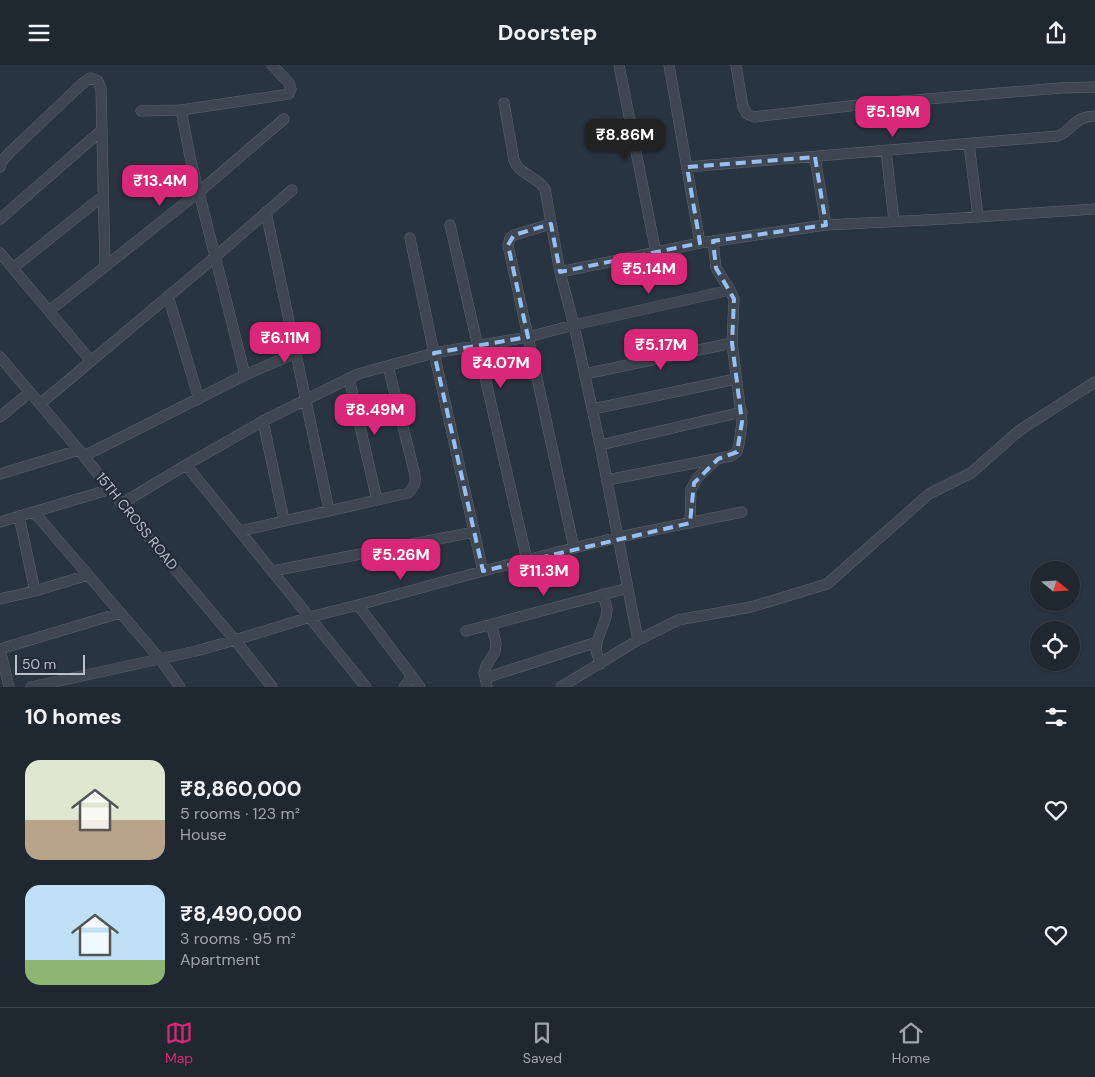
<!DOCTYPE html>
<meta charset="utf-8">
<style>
:root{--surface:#1f2731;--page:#2c333d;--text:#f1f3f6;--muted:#a1a5ab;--line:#3c444d;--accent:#db2777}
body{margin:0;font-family:"DM Sans",sans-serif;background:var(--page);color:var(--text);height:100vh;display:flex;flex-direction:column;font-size:19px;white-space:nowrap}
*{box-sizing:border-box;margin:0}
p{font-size:16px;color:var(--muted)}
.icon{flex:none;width:28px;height:28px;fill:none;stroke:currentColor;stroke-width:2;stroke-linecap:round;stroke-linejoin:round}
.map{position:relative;height:622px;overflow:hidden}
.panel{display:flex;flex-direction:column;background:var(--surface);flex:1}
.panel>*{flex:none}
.needle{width:32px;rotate:108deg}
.buttons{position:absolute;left:1030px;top:496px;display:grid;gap:10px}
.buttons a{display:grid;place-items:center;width:50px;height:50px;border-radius:50%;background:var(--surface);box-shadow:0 1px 4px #0004,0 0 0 1px var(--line);font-size:25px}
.scale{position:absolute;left:15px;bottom:12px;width:70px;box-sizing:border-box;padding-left:5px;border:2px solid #bac1cb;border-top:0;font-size:14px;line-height:18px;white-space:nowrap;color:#bac1cb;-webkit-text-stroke:4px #222b37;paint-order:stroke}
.price{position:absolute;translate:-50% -42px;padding:0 11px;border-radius:10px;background:var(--accent);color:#fff;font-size:16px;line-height:32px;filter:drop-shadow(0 1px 2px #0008)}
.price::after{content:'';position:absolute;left:50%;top:30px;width:15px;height:11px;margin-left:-8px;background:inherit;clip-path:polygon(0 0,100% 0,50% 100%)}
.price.current{background:#222;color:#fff}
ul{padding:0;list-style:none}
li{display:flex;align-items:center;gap:15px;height:125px;padding:0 25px}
li span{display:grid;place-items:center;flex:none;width:140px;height:100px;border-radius:15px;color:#555}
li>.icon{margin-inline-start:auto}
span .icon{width:60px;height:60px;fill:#fffc;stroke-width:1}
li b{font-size:21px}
h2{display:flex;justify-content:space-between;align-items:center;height:60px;padding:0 25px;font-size:21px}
header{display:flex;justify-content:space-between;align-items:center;height:65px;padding:0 25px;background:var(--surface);font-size:22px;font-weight:700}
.dock{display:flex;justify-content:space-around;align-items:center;height:70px;border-top:1px solid var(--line);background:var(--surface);font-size:14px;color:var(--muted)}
.dock a{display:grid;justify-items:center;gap:2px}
.dock .current{color:var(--accent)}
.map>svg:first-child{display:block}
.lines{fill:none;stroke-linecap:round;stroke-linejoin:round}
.street-casing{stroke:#5b646f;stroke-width:11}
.street{stroke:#3d4651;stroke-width:10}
.marked{fill:none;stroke:#98bff2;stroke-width:4;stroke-dasharray:10 6;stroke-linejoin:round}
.labels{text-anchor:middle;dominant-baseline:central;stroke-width:4.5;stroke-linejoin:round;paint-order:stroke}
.street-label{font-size:14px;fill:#bac1cb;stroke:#222b37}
</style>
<header><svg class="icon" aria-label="menu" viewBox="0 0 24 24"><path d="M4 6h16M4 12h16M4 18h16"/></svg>Doorstep<svg class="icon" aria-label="share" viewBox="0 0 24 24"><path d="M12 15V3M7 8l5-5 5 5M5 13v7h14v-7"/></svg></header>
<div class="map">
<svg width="1095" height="622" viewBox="0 0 1095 622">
<rect width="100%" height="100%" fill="#293441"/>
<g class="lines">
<!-- street casing -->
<g class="street-casing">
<path id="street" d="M619 0 656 188
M669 0 700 178
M736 0 743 42 747 49 754 52 867 39 1060 23 1095 22
M504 38 514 95C519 110 537 111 545 124L560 207 574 260 600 380 638 575 561 622
M181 45 190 92 245 310
M141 46 181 45 289 29 291 24 289 18 272 0
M969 79 978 151
M886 86 894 156
M815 92 826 160
M0 102 2 96 10 87 82 19 90 13 98 16 101 24 105 202
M687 102 1058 71C1075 64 1072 52 1095 51
M266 147 329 445
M0 154 102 65
M551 159 514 170 510 173 508 180 574 483 619 472 742 447
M450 160 527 495
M0 188 91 296
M13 203 103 131
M560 207 700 178 826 160 946 154 1095 144
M168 231 199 334
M49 246 199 127 284 54
M0 292 79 385 158 484 235 575 272 622
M585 309 732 278
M349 313 377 435
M40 339 215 192 292 125
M593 344 736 314
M0 352 30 327
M263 356 284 455
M600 380 742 347
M84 391 245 310 296 288
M186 400 263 356 358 309 434 288 410 173
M0 409 79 385
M607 415 731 391 737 387 739 379 742 357 732 278 734 234 730 225 716 203 713 176
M121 439 186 400 366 622
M34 447 160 594 180 622
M19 451 35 526
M0 457 111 424
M690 458 691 424 698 412 717 394
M240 466 408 428C414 422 416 418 415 410L388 301
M273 506 474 467
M483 506 434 288 528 272 574 260 730 225
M0 534 35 526 88 510
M358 540 420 622
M466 566 628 523
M638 575 678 555 751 542 827 519 835 512 929 429 971 408 1020 365 1095 317
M0 584 120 548
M0 584 9 622
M600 599 596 585 597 577 606 552 607 544 603 529
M485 613 597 577
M31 622 196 586 235 575 310 552 358 540 483 506 574 483
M404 622 412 611
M487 622 484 608 486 601 495 587 496 578 491 559"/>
</g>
<!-- street -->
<use href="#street" class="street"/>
</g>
<!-- marked area -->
<path class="marked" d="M815 92 826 160 713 176 716 203 734 234 732 278 742 357 737 387 718 394 694 418 690 458 483 506 434 288 528 272 508 180 514 170 551 159 560 207 700 178 687 102Z"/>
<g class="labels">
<!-- street labels -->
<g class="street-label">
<text transform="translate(137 456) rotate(51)">15TH CROSS ROAD</text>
</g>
</g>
</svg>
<div class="buttons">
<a><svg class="needle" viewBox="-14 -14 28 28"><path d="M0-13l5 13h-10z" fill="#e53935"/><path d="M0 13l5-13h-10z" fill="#a1a5ab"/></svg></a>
<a><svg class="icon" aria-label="locate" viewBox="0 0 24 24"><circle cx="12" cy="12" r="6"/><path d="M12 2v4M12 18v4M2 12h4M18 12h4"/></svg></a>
</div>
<div class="scale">50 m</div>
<b class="price" style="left:893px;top:73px">₹5.19M</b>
<b class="price current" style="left:625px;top:96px">₹8.86M</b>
<b class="price" style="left:160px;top:142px">₹13.4M</b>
<b class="price" style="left:649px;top:230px">₹5.14M</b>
<b class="price" style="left:285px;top:299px">₹6.11M</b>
<b class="price" style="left:661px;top:306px">₹5.17M</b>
<b class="price" style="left:501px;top:324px">₹4.07M</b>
<b class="price" style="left:375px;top:371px">₹8.49M</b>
<b class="price" style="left:401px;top:516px">₹5.26M</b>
<b class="price" style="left:544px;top:532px">₹11.3M</b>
</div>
<section class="panel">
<h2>10 homes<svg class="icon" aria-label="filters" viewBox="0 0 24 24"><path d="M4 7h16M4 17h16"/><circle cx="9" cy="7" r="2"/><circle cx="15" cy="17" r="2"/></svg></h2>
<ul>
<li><span style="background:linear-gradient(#dfe7d0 60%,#b9a48a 0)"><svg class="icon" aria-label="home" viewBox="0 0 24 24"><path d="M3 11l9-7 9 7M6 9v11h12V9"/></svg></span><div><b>₹8,860,000</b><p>5 rooms · 123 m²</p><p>House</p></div><svg class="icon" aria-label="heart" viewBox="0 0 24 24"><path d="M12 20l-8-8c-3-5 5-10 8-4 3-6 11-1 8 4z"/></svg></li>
<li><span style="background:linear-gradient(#bfe0f5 75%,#8fb573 0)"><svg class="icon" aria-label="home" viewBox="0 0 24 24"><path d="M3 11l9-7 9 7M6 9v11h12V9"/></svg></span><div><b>₹8,490,000</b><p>3 rooms · 95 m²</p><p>Apartment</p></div><svg class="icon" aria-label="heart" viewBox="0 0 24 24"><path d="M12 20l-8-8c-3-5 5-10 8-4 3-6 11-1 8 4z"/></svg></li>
</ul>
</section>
<nav class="dock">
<a class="current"><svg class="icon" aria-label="map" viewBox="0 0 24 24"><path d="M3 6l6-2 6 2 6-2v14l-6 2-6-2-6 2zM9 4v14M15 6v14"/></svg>Map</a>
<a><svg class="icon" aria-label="saved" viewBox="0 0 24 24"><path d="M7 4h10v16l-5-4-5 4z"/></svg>Saved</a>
<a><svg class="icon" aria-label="home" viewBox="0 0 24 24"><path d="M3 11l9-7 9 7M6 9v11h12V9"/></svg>Home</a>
</nav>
